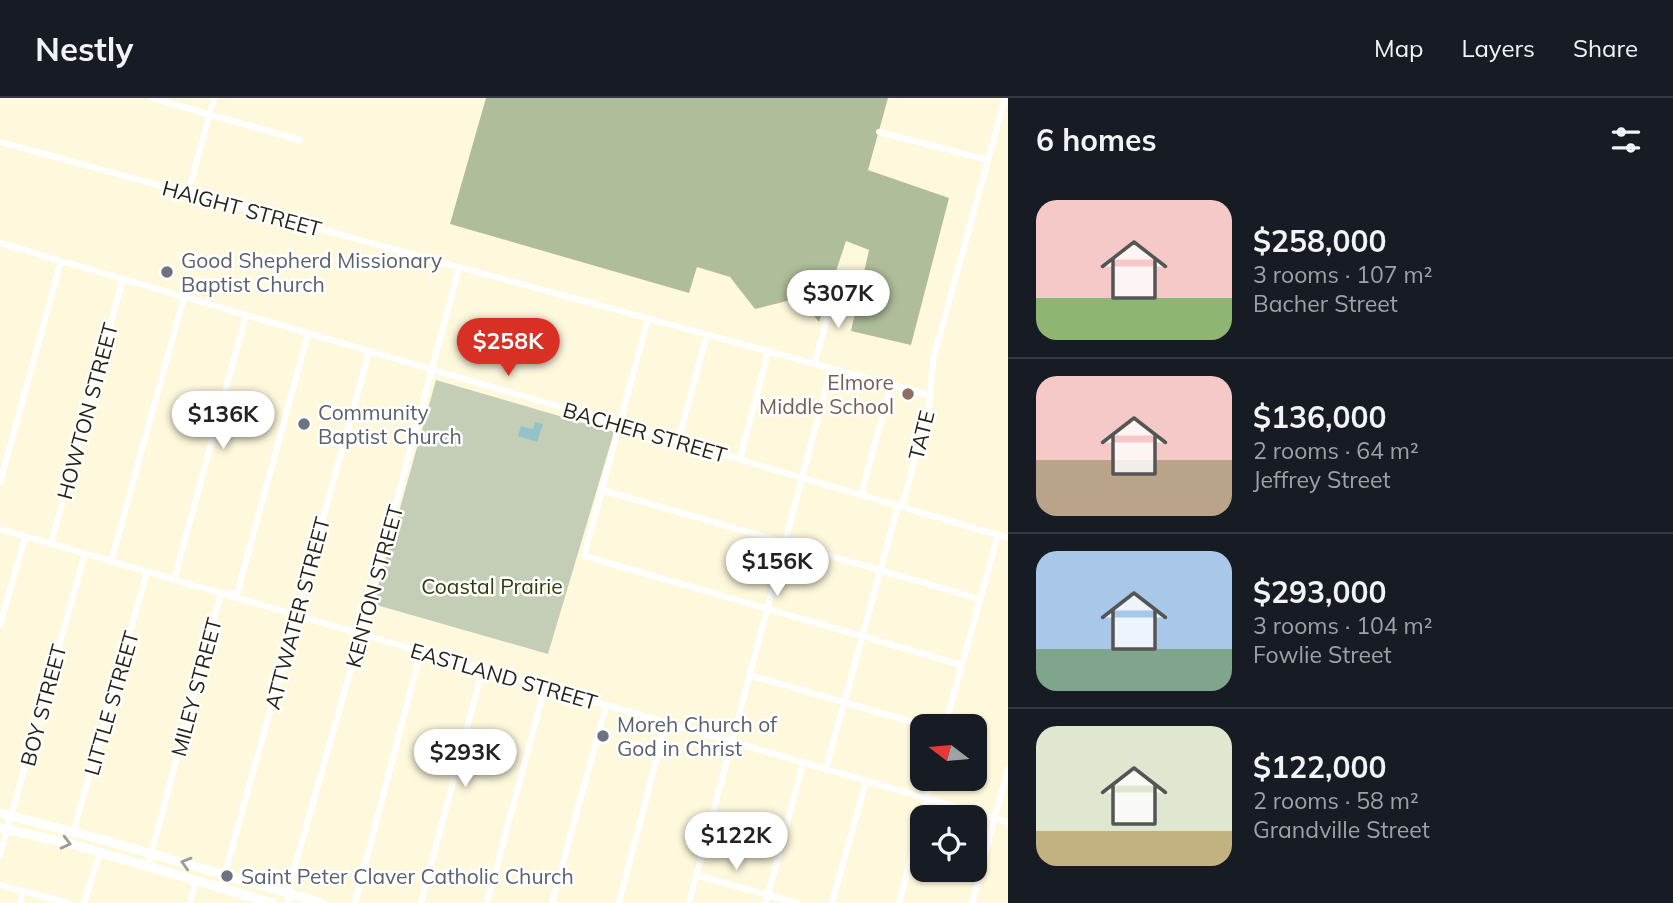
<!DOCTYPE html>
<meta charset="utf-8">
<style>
:root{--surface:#171b24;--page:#242831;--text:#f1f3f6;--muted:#9ea1a6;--line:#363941;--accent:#d93025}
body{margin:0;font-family:Mulish,sans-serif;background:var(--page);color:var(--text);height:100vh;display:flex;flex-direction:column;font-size:26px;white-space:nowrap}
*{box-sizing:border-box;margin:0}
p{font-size:23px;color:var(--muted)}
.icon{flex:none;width:38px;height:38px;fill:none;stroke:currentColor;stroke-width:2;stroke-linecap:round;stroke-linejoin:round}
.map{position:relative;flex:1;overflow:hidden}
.drawer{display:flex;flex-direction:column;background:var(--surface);width:665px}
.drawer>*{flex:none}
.needle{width:46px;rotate:286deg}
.fabs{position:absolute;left:910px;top:616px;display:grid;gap:14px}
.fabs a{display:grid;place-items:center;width:77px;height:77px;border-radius:14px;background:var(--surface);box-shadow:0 2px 5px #0004;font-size:35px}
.price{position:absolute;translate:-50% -60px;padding:0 16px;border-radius:24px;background:#fff;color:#222;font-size:23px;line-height:46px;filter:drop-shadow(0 2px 4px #0008)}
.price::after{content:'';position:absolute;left:50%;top:42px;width:21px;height:16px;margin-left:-10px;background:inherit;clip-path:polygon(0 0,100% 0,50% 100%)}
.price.active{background:var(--accent);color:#fff}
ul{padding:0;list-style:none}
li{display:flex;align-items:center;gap:21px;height:175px;padding:0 28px}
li+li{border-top:2px solid var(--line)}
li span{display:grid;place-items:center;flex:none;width:196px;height:140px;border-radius:21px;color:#555}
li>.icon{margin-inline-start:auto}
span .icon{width:84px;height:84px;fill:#fffc;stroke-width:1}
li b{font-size:30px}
h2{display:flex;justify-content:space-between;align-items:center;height:84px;padding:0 28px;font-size:30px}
header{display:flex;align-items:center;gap:42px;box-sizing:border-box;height:98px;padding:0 35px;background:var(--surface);border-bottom:2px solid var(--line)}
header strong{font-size:33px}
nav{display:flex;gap:38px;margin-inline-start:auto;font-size:24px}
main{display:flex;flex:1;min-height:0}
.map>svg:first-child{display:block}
.green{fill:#c4ceb6}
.forest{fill:#afbd9a}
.water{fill:#93c2cb}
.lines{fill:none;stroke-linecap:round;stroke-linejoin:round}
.minor{stroke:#fff;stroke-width:6}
.secondary{stroke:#fff;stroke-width:9}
.oneway{stroke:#9d9c96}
.worship-dot{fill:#6b7280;stroke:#fff;stroke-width:2.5}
.education-dot{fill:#8d6e63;stroke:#fff;stroke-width:2.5}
.labels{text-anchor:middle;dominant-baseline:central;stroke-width:5;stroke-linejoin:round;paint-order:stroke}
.street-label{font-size:21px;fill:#262316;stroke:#fff}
.worship-label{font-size:21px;fill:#5b616d;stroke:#fff;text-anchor:start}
.education-label{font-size:21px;fill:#785e54;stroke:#fff;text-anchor:end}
.park-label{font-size:21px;fill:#2e3f05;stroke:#fff}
</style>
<header>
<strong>Nestly</strong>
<nav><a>Map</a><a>Layers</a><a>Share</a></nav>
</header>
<main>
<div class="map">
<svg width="1008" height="805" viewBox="0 0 1008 805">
<rect width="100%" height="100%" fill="#fef9dd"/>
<!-- green -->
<path class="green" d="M436 282 614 334 548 556 373 506Z"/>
<!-- forest -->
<path class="forest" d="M486 0H888L868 72 949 100 911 247 851 233 869 152 846 143 819 224 810 213 816 181 804 175 787 203 755 211 730 179 697 169 689 195 450 126Z"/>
<!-- water -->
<path class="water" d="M535 324 543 326 537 344 518 338 521 328 533 331Z"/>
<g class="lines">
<!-- minor -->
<path class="minor" d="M152 0 300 42
M879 34 988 62
M0 44 929 297
M188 95 214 0
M0 145 1008 440
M648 221 584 458 962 567
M814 266 836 190
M678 343 707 237
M740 361 768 254
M0 385 61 163
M602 392 980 501
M861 397 891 287
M0 431 1008 724
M51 446 123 181
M111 464 184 199
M174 482 246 217
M0 527 25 439
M749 577 926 628
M945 628 998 437
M826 671 898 408 904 402 929 309 933 262 1005 0
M73 735 147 474
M0 757 85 456
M148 768 221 495 237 496 308 236
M696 777 797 805
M0 787 68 805
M221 790 369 254
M20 805 23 793
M84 805 100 754
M190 805 196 782
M288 805 291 782 361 536 459 170
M355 805 421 553
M421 805 483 570
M487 805 545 589
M552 805 606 608
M619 805 666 625
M689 805 831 271
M766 805 803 665
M832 805 866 683
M899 805 932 681
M972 805 1008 671"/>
<!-- secondary -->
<path class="secondary" d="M0 715 104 742 322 805
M0 730 71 746 272 805"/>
</g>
<!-- one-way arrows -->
<defs><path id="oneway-chevron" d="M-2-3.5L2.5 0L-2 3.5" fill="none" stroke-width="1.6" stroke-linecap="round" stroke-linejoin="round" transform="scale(1.75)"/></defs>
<g class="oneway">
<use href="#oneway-chevron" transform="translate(66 745) rotate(14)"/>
<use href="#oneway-chevron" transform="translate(186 765) rotate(-164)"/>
</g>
<!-- markers -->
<g class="worship-dot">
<circle cx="167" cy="174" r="7"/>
<circle cx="304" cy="326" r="7"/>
<circle cx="603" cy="638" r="7"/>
<circle cx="227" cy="778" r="7"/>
</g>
<circle class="education-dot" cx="908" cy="296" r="7"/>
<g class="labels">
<!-- street labels -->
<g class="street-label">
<text transform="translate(242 110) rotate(15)">HAIGHT STREET</text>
<text transform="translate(87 313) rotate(-75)">HOWTON STREET</text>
<text transform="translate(645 334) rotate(16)">BACHER STREET</text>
<text transform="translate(921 337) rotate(-76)">TATE</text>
<text transform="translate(374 488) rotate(-75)">KENTON STREET</text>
<text transform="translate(297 515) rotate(-75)">ATTWATER STREET</text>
<text transform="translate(504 578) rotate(16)">EASTLAND STREET</text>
<text transform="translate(196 589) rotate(-75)">MILEY STREET</text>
<text transform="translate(111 605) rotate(-74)">LITTLE STREET</text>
<text transform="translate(43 607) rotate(-75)">BOY STREET</text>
</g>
<!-- worship labels -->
<g class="worship-label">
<text x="181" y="162">Good Shepherd Missionary<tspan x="181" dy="24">Baptist Church</tspan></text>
<text x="318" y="314">Community<tspan x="318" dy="24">Baptist Church</tspan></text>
<text x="617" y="626">Moreh Church of<tspan x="617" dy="24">God in Christ</tspan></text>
<text x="241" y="778">Saint Peter Claver Catholic Church</text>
</g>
<!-- education labels -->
<g class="education-label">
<text x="894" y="284">Elmore<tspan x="894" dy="24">Middle School</tspan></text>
</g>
<!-- park labels -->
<g class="park-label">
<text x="492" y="488">Coastal Prairie</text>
</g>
</g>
</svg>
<div class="fabs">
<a><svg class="needle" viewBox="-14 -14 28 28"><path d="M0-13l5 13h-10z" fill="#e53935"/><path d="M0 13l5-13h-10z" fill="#9ea1a6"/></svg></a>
<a><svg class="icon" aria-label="locate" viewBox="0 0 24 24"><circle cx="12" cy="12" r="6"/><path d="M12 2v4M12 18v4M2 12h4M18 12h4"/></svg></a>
</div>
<b class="price" style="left:838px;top:232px">$307K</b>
<b class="price active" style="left:508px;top:280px">$258K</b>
<b class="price" style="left:223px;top:353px">$136K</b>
<b class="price" style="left:777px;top:500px">$156K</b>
<b class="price" style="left:465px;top:691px">$293K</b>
<b class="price" style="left:736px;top:774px">$122K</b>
</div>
<section class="drawer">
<h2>6 homes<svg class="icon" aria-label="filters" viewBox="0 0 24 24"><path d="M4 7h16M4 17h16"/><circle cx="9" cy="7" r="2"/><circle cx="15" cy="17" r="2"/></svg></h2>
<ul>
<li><span style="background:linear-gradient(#f6c9c9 70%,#8fb573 0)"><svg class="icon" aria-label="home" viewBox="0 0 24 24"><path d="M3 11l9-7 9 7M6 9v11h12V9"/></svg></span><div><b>$258,000</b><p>3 rooms · 107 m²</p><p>Bacher Street</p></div></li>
<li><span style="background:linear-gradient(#f6c9c9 60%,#b9a48a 0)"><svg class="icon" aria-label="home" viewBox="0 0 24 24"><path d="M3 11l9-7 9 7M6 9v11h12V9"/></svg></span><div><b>$136,000</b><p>2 rooms · 64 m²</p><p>Jeffrey Street</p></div></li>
<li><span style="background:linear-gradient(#a9c7e8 70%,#7fa58c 0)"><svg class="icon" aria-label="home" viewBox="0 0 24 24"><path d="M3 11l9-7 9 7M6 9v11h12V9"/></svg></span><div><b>$293,000</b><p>3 rooms · 104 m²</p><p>Fowlie Street</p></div></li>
<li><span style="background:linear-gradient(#dfe7d0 75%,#c2b280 0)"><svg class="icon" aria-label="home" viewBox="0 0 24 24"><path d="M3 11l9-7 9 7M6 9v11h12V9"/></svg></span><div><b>$122,000</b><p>2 rooms · 58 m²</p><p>Grandville Street</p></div></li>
</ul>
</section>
</main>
